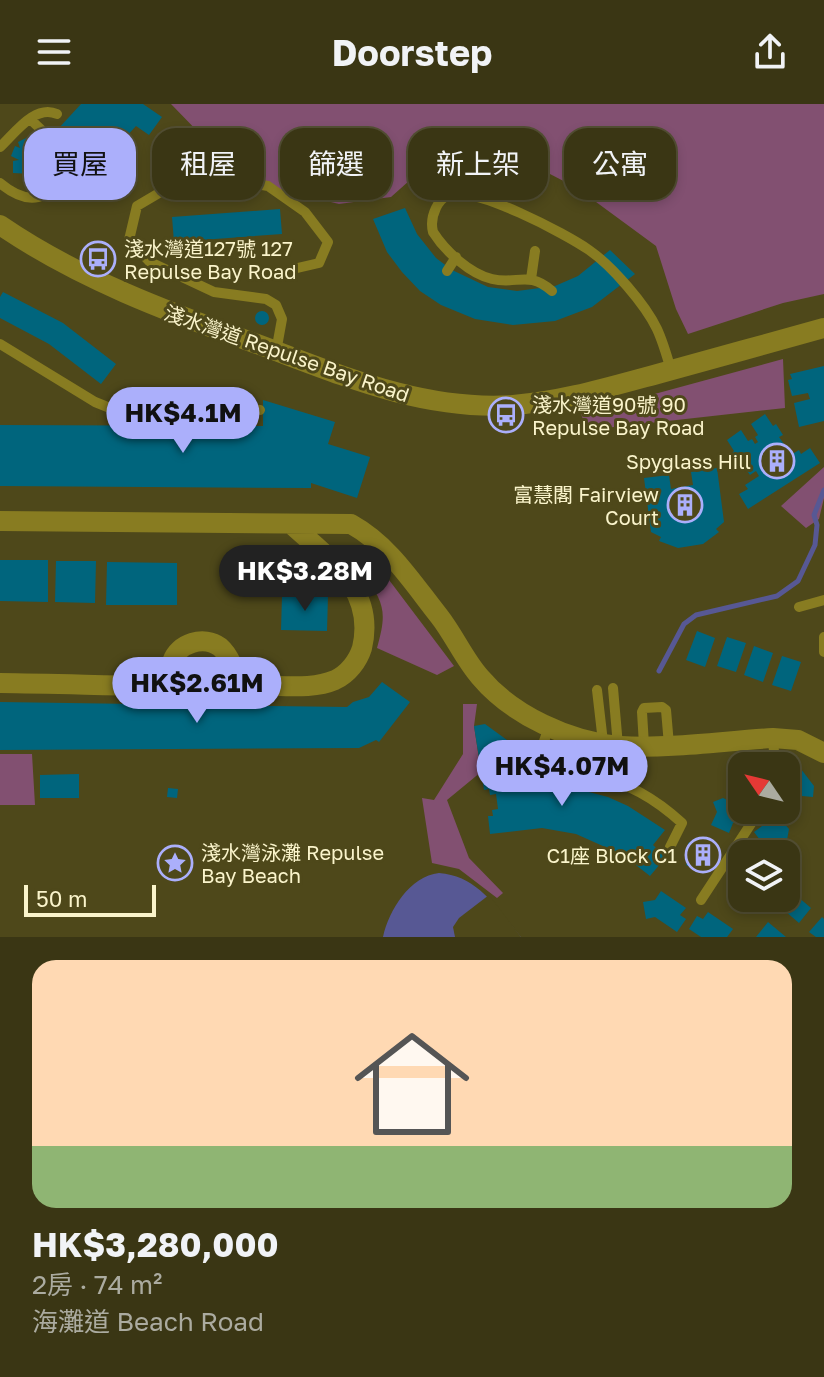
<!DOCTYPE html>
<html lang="zh-TW">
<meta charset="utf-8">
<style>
:root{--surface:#3a3614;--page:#413e1d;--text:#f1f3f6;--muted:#ababa0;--line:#545034;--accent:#abaffb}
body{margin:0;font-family:"Golos Text","Noto Sans TC",sans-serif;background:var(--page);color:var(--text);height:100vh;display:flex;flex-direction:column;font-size:30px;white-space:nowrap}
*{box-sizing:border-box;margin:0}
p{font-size:26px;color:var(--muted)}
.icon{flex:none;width:44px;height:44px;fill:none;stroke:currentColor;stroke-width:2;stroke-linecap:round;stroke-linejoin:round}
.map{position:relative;height:833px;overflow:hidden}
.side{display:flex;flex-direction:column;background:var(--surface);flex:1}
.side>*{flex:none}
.banner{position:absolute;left:24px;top:24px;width:776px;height:72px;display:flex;gap:16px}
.needle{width:52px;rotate:305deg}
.buttons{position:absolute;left:728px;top:648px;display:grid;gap:16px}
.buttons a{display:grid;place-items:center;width:72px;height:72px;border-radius:16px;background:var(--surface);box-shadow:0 4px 12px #0003,0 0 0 2px var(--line);font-size:40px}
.scale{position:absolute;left:24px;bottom:20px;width:132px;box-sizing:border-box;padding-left:8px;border:4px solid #faf4cb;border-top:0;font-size:22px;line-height:28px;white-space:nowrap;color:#faf4cb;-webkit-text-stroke:6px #4e481a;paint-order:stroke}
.price{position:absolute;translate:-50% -68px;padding:0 18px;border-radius:28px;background:var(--accent);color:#111;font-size:26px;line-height:52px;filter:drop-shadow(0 2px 4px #0008)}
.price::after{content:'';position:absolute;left:50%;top:48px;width:24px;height:18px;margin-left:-12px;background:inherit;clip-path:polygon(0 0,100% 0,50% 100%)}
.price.selected{background:#222;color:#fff}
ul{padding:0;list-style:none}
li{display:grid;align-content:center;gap:16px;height:424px;padding:0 32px}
li span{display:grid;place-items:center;height:248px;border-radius:24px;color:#555}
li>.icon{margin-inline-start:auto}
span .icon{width:144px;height:144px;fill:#fffc;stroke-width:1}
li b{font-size:34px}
.tag{padding:0 28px;border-radius:24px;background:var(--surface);box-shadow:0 4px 12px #0003,0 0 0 2px var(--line);font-size:28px;line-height:72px}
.tag.selected{background:var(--accent);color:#111}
header{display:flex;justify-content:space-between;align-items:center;height:104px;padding:0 32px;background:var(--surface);font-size:36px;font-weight:700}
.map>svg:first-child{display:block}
.green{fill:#825071}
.water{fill:#575894}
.pier{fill:#4e481a}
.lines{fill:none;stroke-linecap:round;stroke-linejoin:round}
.stream{stroke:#575894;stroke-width:5}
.building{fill:#00657d}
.service{stroke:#887c21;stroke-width:10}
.minor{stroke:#887c21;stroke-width:20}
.secondary{stroke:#887c21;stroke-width:20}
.labels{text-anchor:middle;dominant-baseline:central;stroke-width:6;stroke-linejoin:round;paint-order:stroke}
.poi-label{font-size:20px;fill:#faf4cb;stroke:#4e481a;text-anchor:start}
.street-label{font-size:20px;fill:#faf4cb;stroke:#4e481a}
</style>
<header><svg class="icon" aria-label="menu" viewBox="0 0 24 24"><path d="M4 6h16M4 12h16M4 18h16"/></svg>Doorstep<svg class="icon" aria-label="share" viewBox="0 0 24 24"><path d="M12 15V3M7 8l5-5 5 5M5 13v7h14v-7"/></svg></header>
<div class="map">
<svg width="824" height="833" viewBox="0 0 824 833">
<rect width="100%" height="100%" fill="#4e481a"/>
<!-- green -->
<path class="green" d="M171 0H824V190L783 199 688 230 676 205 656 142 577 84 521 55 437 52 391 93 339 100 274 84 205 35Z
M783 255 785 304 587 326 581 310Z
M824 363V394L819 415 806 424 781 402Z
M377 460 454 562 437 571 377 544C387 508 385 500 363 469Z
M463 600H477L474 622 481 668 447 696 469 754 503 789 497 794 459 765 432 759 422 694 434 696 463 650Z
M0 650H32L35 701H0Z"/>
<!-- water -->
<path class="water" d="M439 769C479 772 498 806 521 833H383C389 806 410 772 439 769Z"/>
<!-- pier -->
<path class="pier" d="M489 791 521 833H455L453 823 459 814Z"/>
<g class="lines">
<!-- stream -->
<path class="stream" d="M659 567 684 520 696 511 777 492 798 477 815 441 817 421 814 411 824 386"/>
</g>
<!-- building -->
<path class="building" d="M81 0H143L162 13 149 31 136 22 99 63 58 25Z
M28 33 31 39 50 48 46 55 62 59V69L54 71 58 74 49 85 32 70 13 69V57L19 56 11 52 15 42 20 44 18 38Z
M405 104 417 130 436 154 452 166 488 183 517 187 555 182 578 172 610 146 635 170 592 203 555 217 513 221 475 215 441 201 420 187 402 168 387 148 373 115Z
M280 105 282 130 174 138 172 113Z
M3 188 63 219 116 260 101 280 49 240 0 214V193Z
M255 214a7 7 0 1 1 14 0a7 7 0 1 1-14 0Z
M824 262V317L799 323 794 299 810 295 808 289 792 292 788 276 792 275 790 270Z
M263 296 335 318 328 340 370 353 357 394 311 379V384L0 382V321L263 322Z
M765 310 773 322 776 320 783 331 779 333 788 346 781 351 784 355 799 346 801 350 810 344 820 359 748 405 739 390 748 385 745 381 759 372 756 367 750 371 741 358 738 360 731 350 734 347 727 336 741 326 748 337 752 335 755 340 758 338 755 333 758 331 751 320Z
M717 364 724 418 716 425 719 428 703 440 678 444 659 437 661 433 651 428 644 374 669 371 671 385 693 381 691 368Z
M0 456H48V498L0 497Z
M56 457H96L95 499 55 498Z
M107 458 177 459V501H106Z
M282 492H328L327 527 281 526Z
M697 527 715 534 705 563 686 556Z
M727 533 746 539 736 568 717 562Z
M754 542 773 549 763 578 744 571Z
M782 552 801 558 791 587 772 581Z
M382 578 410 598 379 638 376 636 359 644 0 646V598L347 603 353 598 369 593Z
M485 620 507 636 509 648 515 647 520 680 566 682 608 693 628 702 665 726 653 741 666 753 650 772 623 751 576 730 542 724 490 730 488 712H493L492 706 498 705 496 690 490 691 489 685 484 686 474 622Z
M739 653 761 654 760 662H742V682H738L739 669 731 660Z
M801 665 814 682 813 693 802 692 792 700 786 693V673L793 672Z
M79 670V694H40V671Z
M168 684 178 685 177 694 167 693Z
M723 694 742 703 738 712 741 718 733 719 729 729 711 721 717 708 713 698Z
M775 709 789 725 787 736 776 735 766 744 754 728 762 722 761 714 767 715Z
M698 735 718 744 713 753 716 758 708 760 704 769 686 761 692 749 688 739Z
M740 756 742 757V786L730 771 738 765 736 760Z
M661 787 686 804 680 811 686 815 677 828 655 813 646 815 643 798 655 796Z
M797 792 811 804 799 819 785 807Z
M708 808 733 825 727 833H701L689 825 697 812 703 815Z
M822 813 824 815V833H816L809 828Z
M768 818 786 833H756Z"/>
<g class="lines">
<!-- service -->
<path class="service" d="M0 43C15 29 35 0 57 10
M0 79C31 105 46 93 74 71V57L30 15
M447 167 456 153
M531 175 535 147
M552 187C528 166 518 181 492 175 470 170 445 147 433 128 431 120 432 112 436 104 438 99 443 93 448 91 474 81 566 130 589 146 612 162 645 200 657 225 663 238 667 252 671 266
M0 240 95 298 110 304H126L156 294 260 306
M276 248 282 215 276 201 266 195 214 188 150 158 129 136 137 102 193 69 268 82 305 108 328 138 319 159 293 165
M799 503 824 496
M824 533V548
M613 584 618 642
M597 586 603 638
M549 623 536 660 543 670C561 676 580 671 599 674 630 679 660 699 682 719L670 743
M773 634 775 662
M644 641 642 608 644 604 662 603 666 606 669 641
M701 796 760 706"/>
<!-- minor -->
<path class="minor" d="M0 417 351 420C389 441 412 478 439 512 454 531 464 555 480 573 512 611 570 638 620 642 670 645 723 637 773 634L798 636 824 649
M0 579C85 580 171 584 256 582 281 581 312 586 335 576 348 570 358 557 362 544 376 485 329 455 291 420
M175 583C172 574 170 567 172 558 178 539 204 531 220 543 235 556 229 569 252 582"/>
<!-- secondary -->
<path class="secondary" d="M0 121C79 175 168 208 257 240 341 271 422 307 513 301 564 297 612 282 661 269 715 254 770 239 824 224"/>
</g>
<!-- icons -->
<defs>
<g id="bus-ring" transform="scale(1.8)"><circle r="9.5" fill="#4e481a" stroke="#abaffb" stroke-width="1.5"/><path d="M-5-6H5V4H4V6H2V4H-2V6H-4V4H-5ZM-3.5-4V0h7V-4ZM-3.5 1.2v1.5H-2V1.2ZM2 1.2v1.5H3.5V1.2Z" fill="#abaffb"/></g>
<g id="building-ring" transform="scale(1.8)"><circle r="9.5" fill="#4e481a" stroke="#abaffb" stroke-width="1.5"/><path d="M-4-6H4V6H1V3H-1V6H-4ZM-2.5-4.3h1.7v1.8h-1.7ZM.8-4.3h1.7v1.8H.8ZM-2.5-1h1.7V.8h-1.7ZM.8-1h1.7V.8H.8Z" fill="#abaffb"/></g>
<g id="sight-ring" transform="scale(1.8)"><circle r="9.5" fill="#4e481a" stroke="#abaffb" stroke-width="1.5"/><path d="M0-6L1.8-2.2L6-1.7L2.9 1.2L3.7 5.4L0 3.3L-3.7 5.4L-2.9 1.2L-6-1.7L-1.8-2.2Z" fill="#abaffb"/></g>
</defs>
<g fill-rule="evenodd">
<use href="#bus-ring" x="98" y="155"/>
<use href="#bus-ring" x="506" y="311"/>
<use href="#building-ring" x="777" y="357"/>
<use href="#building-ring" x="685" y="401"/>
<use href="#building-ring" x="703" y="751"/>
<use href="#sight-ring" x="175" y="759"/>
</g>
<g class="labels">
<!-- poi labels -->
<g class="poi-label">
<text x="124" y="144">淺水灣道127號 127<tspan x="124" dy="23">Repulse Bay Road</tspan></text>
<text x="532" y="300">淺水灣道90號 90<tspan x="532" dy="23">Repulse Bay Road</tspan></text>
<text x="751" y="357" text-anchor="end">Spyglass Hill</text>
<text x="659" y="390" text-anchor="end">富慧閣 Fairview<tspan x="659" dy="23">Court</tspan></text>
<text x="201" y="748">淺水灣泳灘 Repulse<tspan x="201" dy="23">Bay Beach</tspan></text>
<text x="677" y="751" text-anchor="end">C1座 Block C1</text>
</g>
<!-- street labels -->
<g class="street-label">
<text transform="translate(287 249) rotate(19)">淺水灣道 Repulse Bay Road</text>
</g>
</g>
</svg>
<div class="buttons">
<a><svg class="needle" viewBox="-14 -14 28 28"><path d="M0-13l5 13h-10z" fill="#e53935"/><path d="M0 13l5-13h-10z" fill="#ababa0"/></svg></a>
<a><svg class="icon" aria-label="layers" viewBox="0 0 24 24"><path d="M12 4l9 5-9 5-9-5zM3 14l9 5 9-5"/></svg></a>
</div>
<div class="scale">50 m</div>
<b class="price" style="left:183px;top:351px">HK$4.1M</b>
<b class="price selected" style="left:305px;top:509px">HK$3.28M</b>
<b class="price" style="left:197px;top:621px">HK$2.61M</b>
<b class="price" style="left:562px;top:704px">HK$4.07M</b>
<div class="banner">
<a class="tag selected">買屋</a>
<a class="tag">租屋</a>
<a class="tag">篩選</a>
<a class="tag">新上架</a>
<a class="tag">公寓</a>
</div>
</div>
<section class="side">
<ul>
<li><span style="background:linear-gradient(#ffd9b3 75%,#8fb573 0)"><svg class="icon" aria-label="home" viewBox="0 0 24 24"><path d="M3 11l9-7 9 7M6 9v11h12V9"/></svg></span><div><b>HK$3,280,000</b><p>2房 · 74 m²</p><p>海灘道 Beach Road</p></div></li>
</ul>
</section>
